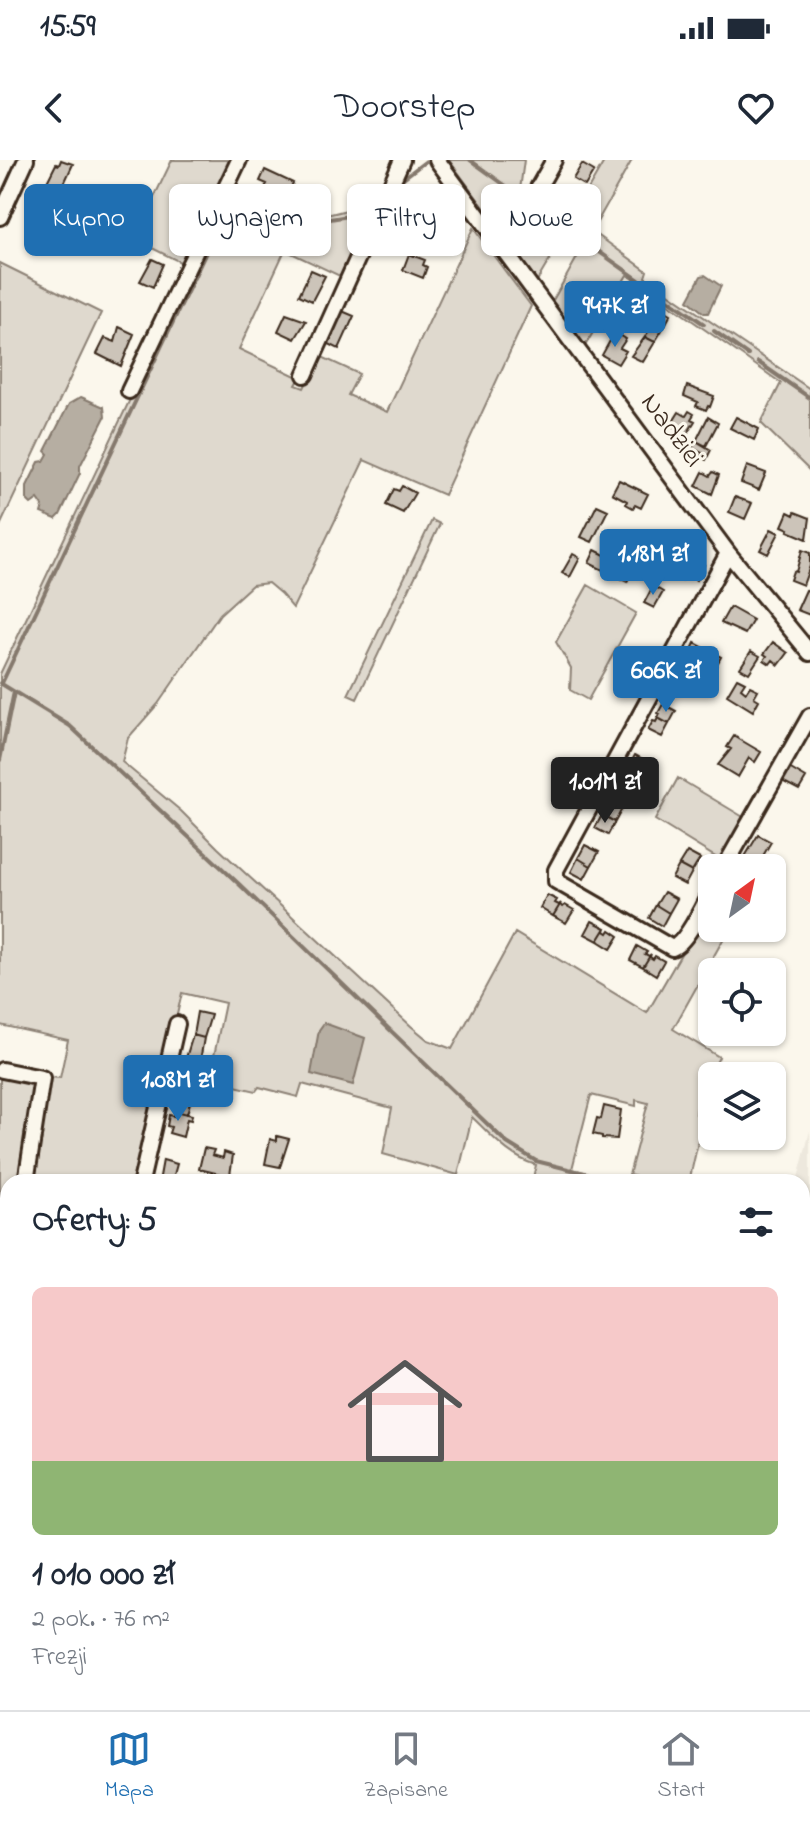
<!DOCTYPE html>
<html lang="pl">
<meta charset="utf-8">
<style>
:root{--surface:#fff;--page:#f2f2f3;--text:#1f2937;--muted:#747a83;--line:#e0e1e3;--accent:#1f6fb2}
body{margin:0;font-family:"Indie Flower",sans-serif;background:var(--page);color:var(--text);height:100vh;display:flex;flex-direction:column;font-size:30px;white-space:nowrap}
*{box-sizing:border-box;margin:0}
p{font-size:26px;color:var(--muted)}
.icon{flex:none;width:44px;height:44px;fill:none;stroke:currentColor;stroke-width:2;stroke-linecap:round;stroke-linejoin:round}
.map{position:relative;flex:1;overflow:hidden}
.sheet{position:absolute;left:0px;top:1014px;width:810px;height:536px;display:flex;flex-direction:column;background:var(--surface);border-radius:24px 24px 0 0;box-shadow:0 2px 6px #0004}
.sheet>*{flex:none}
.guide{position:absolute;left:24px;top:24px;width:762px;height:72px;display:flex;gap:16px}
.needle{width:52px;rotate:33deg}
.controls{position:absolute;left:698px;top:694px;display:grid;gap:16px}
.controls a{display:grid;place-items:center;width:88px;height:88px;border-radius:12px;background:var(--surface);box-shadow:0 2px 6px #0004;font-size:40px}
.price{position:absolute;translate:-50% -68px;padding:0 18px;border-radius:8px;background:var(--accent);color:#fff;font-size:26px;line-height:52px;filter:drop-shadow(0 2px 4px #0008)}
.price::after{content:'';position:absolute;left:50%;top:48px;width:24px;height:18px;margin-left:-12px;background:inherit;clip-path:polygon(0 0,100% 0,50% 100%)}
.price.selected{background:#222;color:#fff}
ul{padding:0;list-style:none}
li{display:grid;align-content:center;gap:16px;height:424px;padding:0 32px}
li span{display:grid;place-items:center;height:248px;border-radius:12px;color:#555}
li>.icon{margin-inline-start:auto}
span .icon{width:144px;height:144px;fill:#fffc;stroke-width:1}
li b{font-size:34px}
h2{display:flex;justify-content:space-between;align-items:center;height:96px;padding:0 32px;font-size:34px}
.chip{padding:0 28px;border-radius:12px;background:var(--surface);box-shadow:0 2px 6px #0004;font-size:28px;line-height:72px}
.chip.selected{background:var(--accent);color:#fff}
.status{display:flex;justify-content:space-between;align-items:center;height:56px;padding:0 40px;background:var(--surface);direction:ltr}
.status svg{height:22px;fill:currentColor}
header{display:flex;justify-content:space-between;align-items:center;height:104px;padding:0 32px;background:var(--surface);font-size:36px;font-weight:600}
.menu{display:flex;justify-content:space-around;align-items:center;height:112px;border-top:2px solid var(--line);background:var(--surface);font-size:22px;color:var(--muted)}
.menu a{display:grid;justify-items:center;gap:4px}
.menu .selected{color:var(--accent)}
.map>svg:first-child{display:block}
.built{fill:#ede8dd}
.green{fill:#dfd9ce;stroke:#8d8276;stroke-width:2}
.water{fill:#b6aea2;stroke:#85796d;stroke-width:2}
.lines{fill:none;stroke-linecap:round;stroke-linejoin:round}
.stream{stroke:#85796d;stroke-width:4}
.building{fill:#ccc4b9;stroke:#3b2a1e;stroke-width:2}
.minor-casing{stroke:#3b2a1e;stroke-width:20}
.major-casing{stroke:#3b2a1e;stroke-width:24}
.minor{stroke:#fbf7ec;stroke-width:14}
.major{stroke:#fbf7ec;stroke-width:18}
.labels{text-anchor:middle;dominant-baseline:central;stroke-width:6;stroke-linejoin:round;paint-order:stroke}
.street-label{font-size:28px;fill:#3b2a1e;stroke:#fbf7ec}
</style>
<div class="status"><b>15:59</b><svg viewBox="0 0 49 12"><path d="M0 12V9h3v3zM5 12V6h3v6zM10 12V3h3v9zM15 12V0h3v12zM26 1h20v11H26zM47 4h2v5h-2z"/></svg></div>
<header><svg class="icon" aria-label="back" viewBox="0 0 24 24"><path d="M15 5l-7 7 7 7"/></svg>Doorstep<svg class="icon" aria-label="heart" viewBox="0 0 24 24"><path d="M12 20l-8-8c-3-5 5-10 8-4 3-6 11-1 8 4z"/></svg></header>
<div class="map">
<svg width="810" height="1550" viewBox="0 0 810 1550">
<rect width="100%" height="100%" fill="#fbf7ec"/>
<filter id="ink" filterUnits="userSpaceOnUse"><feTurbulence type="fractalNoise" baseFrequency=".0125" numOctaves="2"/><feDisplacementMap in="SourceGraphic" scale="16" xChannelSelector="R" yChannelSelector="G"/><feConvolveMatrix kernelMatrix="1 2 1 2 8 2 1 2 1" color-interpolation-filters="sRGB"/></filter>
<g filter="url(#ink)">
<!-- built -->
<path class="built" d="M810 971V1182L802 1181V1022H797Z"/>
<!-- green -->
<path class="green" d="M172 0H231L184 104 134 79Z
M449 0H524L516 60 506 77Z
M605 0H632L592 71 647 111 645 117 810 229V311L761 263 781 223 627 115 585 186 552 142 588 78 568 64Z
M386 26 344 118 285 90 239 189 300 218 296 225 304 228 320 196 359 214 348 235 387 252 473 68 531 146 444 335 364 300 293 448 281 434 268 423 252 425 220 454 158 544 128 578 122 602 181 651 218 688 411 866 428 880 452 889 515 773 647 853 700 761 725 776 673 869 719 897 698 940 696 954 704 956 689 1022H658L629 1015 648 943 636 940V946L591 935 572 1009 616 1019V1022H532L536 1005C509 997 492 976 472 957L458 1015 383 994 392 948 302 924 298 937 259 927 256 931 209 920 225 843 182 833 138 1022H8V1145L0 1144V914L60 918 68 880 0 865V514L205 81C250 59 302 64 350 49 363 45 375 33 386 26Z
M531 79 553 94 537 121 520 98Z
M0 103 101 153 0 366Z
M432 360 440 364 357 539 348 535Z
M588 425 636 453 588 540 570 530 571 508 556 482Z
M678 618 745 658 722 701 655 660Z
M0 1179H8V1542H26L24 1550H0Z
M802 1215H810V1550H673L675 1542H802Z
M450 1542H552L550 1550H448Z"/>
<!-- water -->
<path class="water" d="M705 115 721 126 708 153H704L688 140 701 116Z
M81 237 104 247 105 257 80 306V313L60 355 56 359 41 353 43 346 38 339 31 344 27 340V326L39 302 44 301 48 294 45 291 69 244Z
M324 863 365 878 353 925 311 914 319 870Z"/>
<g class="lines">
<!-- stream -->
<path class="stream" d="M470 0 524 39
M397 23 426 1
M567 69 639 120
M649 126 704 164
M714 171 748 195
M758 202 810 238
M0 523 70 566 240 725 507 983 536 1001 616 1021
M2 523 209 86 224 76 355 55 380 36
M0 600 14 532
M806 1069 810 1070"/>
</g>
<!-- building -->
<path class="building" d="M61 0 73 4 62 28 47 22 56 4 59 5Z
M582 4 594 11 585 26 573 19Z
M265 10 293 23 284 42 281 40 276 51 256 42 267 24 260 21Z
M409 94 425 100 423 105 427 107 423 118 403 110Z
M152 99 163 104 153 127 140 121Z
M311 110 325 116 312 141 299 135Z
M642 137 671 154 665 165 636 148Z
M342 151 354 156 339 189 327 183Z
M286 154 306 161 295 179 278 171Z
M655 160 665 165 655 182 645 177Z
M119 167 134 174 121 206 97 194 105 178 115 182Z
M615 172 626 179 620 188 626 191 618 204 602 195Z
M645 177 655 182 643 202 631 196Z
M687 226 714 236 710 247 708 246 706 250 696 246 698 242 684 236Z
M689 251 694 254 691 259 695 261 687 274 671 265 679 252 686 256Z
M708 257 718 263 706 286 696 281Z
M736 257 759 269 754 280 730 268Z
M696 281 711 290 706 300 700 297 702 293 692 288Z
M747 306 766 313 759 330 741 323Z
M703 312 710 316 713 312 719 315 712 334 696 326Z
M619 320 648 334 641 348 635 345 633 348 626 344 627 341 612 333Z
M402 326 415 333 403 353 386 345 394 329 399 331Z
M735 337 752 343 745 359 729 352Z
M597 345 608 350 592 382 581 377Z
M788 352 794 355 795 352 810 358 807 379 788 371 789 369 782 366Z
M771 369 779 373 768 394 760 390Z
M595 390 633 409 627 422 589 403Z
M678 390 688 396 687 398 704 405 696 420 686 414 682 421 672 415 676 408 670 405Z
M802 390 810 393V406L803 425 790 420 793 411 796 412Z
M633 392 642 397 636 411 626 406Z
M573 394 580 398 570 417 562 413Z
M653 426 663 432 654 448 644 443Z
M806 430 810 431V455L797 450Z
M730 447 753 460 745 474 721 463Z
M773 482 788 493 779 505 773 500 770 504 764 500 767 496 764 494Z
M695 483 721 497 708 521 693 512 700 499 690 494Z
M751 491 760 496 749 513 740 508Z
M737 518 745 522 741 528 746 532 750 526 758 530 754 537 759 540 753 551 727 535Z
M663 544 676 551 669 564 656 557 658 558 660 554 658 553Z
M656 557 669 564 662 577 648 570 653 561 656 562 658 558Z
M734 576 761 592 755 602 749 598 738 617 718 605 731 589 727 587Z
M635 595 648 602 641 615 628 608Z
M628 608 641 615 633 628 621 621Z
M789 608 806 618 799 630 782 621Z
M609 642 622 649 615 662 602 655Z
M602 655 615 662 608 675 595 668Z
M758 675 771 682 756 708H738Z
M585 685 599 692 591 706 578 698Z
M687 692 700 699 692 712 679 705Z
M578 698 591 706 584 719 571 712Z
M679 705 692 712 685 725 672 718Z
M664 732 677 739 669 753 656 745Z
M547 735 557 740 555 743 559 745 561 743 553 756 540 748Z
M561 743 560 745 563 747 565 745 574 750 566 763 553 756Z
M656 745 669 753 662 766 649 758Z
M592 761 606 768 598 781 585 774Z
M606 768 605 771 608 773 610 770 619 776 611 789 598 781Z
M637 786 647 792 645 794 649 796 651 794 643 807 630 800Z
M651 794 650 797 653 799 655 796 664 801 656 815 643 807Z
M197 852 211 855 204 878 193 875Z
M193 875 204 878 200 901 186 898Z
M179 928 193 931 187 954 175 951Z
M604 946 621 950 617 979 602 978V976L593 974 597 958 601 959Z
M175 951 192 955 191 960 187 959 183 977 169 973 171 967 167 966 169 955 174 956Z
M277 976 289 979 280 1007 265 1004 270 979 277 981Z
M204 988 214 990 212 995 223 998 224 992 233 995 229 1022H218L220 1014 199 1009Z
M163 1000 177 1004 172 1022H159Z
M0 1275 8 1277 4 1302 0 1301Z"/>
<g class="lines">
<!-- minor casing -->
<g class="minor-casing">
<path id="minor" d="M437 0 728 393 810 493
M0 57 26 0
M503 89 554 0
M305 215 402 0
M129 231 239 0
M724 708 810 556
M712 729C704 744 687 783 672 788L556 721V710L728 393
M2 910 42 918 26 1022
M141 1022 177 864
M1 1159 8 1117
M231 1550 233 1542
M611 1550 613 1542"/>
</g>
<!-- major casing -->
<g class="major-casing">
<path id="major" d="M0 1159 8 1160
M802 1197 810 1198"/>
</g>
<!-- minor -->
<use href="#minor" class="minor"/>
<!-- major -->
<use href="#major" class="major"/>
</g>
</g>
<g class="labels">
<!-- street labels -->
<g class="street-label">
<text transform="translate(671 271) rotate(53)">Nadziei</text>
</g>
</g>
</svg>
<div class="controls">
<a><svg class="needle" viewBox="-14 -14 28 28"><path d="M0-13l5 13h-10z" fill="#e53935"/><path d="M0 13l5-13h-10z" fill="#747a83"/></svg></a>
<a><svg class="icon" aria-label="locate" viewBox="0 0 24 24"><circle cx="12" cy="12" r="6"/><path d="M12 2v4M12 18v4M2 12h4M18 12h4"/></svg></a>
<a><svg class="icon" aria-label="layers" viewBox="0 0 24 24"><path d="M12 4l9 5-9 5-9-5zM3 14l9 5 9-5"/></svg></a>
</div>
<b class="price" style="left:615px;top:189px">947K zł</b>
<b class="price" style="left:653px;top:437px">1.18M zł</b>
<b class="price" style="left:666px;top:554px">606K zł</b>
<b class="price selected" style="left:605px;top:665px">1.01M zł</b>
<b class="price" style="left:178px;top:963px">1.08M zł</b>
<div class="guide">
<a class="chip selected">Kupno</a>
<a class="chip">Wynajem</a>
<a class="chip">Filtry</a>
<a class="chip">Nowe</a>
</div>
<section class="sheet">
<h2>Oferty: 5<svg class="icon" aria-label="filters" viewBox="0 0 24 24"><path d="M4 7h16M4 17h16"/><circle cx="9" cy="7" r="2"/><circle cx="15" cy="17" r="2"/></svg></h2>
<ul>
<li><span style="background:linear-gradient(#f6c9c9 70%,#8fb573 0)"><svg class="icon" aria-label="home" viewBox="0 0 24 24"><path d="M3 11l9-7 9 7M6 9v11h12V9"/></svg></span><div><b>1 010 000 zł</b><p>2 pok. · 76 m²</p><p>Frezji</p></div></li>
</ul>
</section>
</div>
<nav class="menu">
<a class="selected"><svg class="icon" aria-label="map" viewBox="0 0 24 24"><path d="M3 6l6-2 6 2 6-2v14l-6 2-6-2-6 2zM9 4v14M15 6v14"/></svg>Mapa</a>
<a><svg class="icon" aria-label="saved" viewBox="0 0 24 24"><path d="M7 4h10v16l-5-4-5 4z"/></svg>Zapisane</a>
<a><svg class="icon" aria-label="home" viewBox="0 0 24 24"><path d="M3 11l9-7 9 7M6 9v11h12V9"/></svg>Start</a>
</nav>
